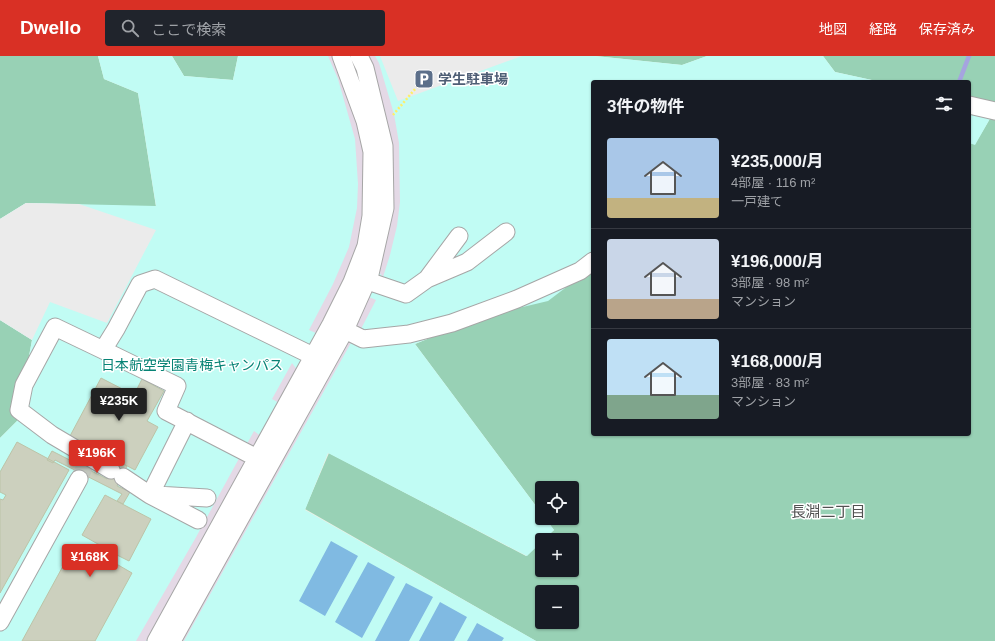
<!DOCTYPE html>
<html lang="ja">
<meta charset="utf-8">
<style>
:root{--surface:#171b24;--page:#20242c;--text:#f1f3f6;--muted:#9ea1a6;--line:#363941;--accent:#d93025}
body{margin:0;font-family:Helvetica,"Noto Sans JP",sans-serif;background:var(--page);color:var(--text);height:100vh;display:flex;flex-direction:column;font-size:15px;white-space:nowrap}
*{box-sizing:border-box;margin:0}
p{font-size:13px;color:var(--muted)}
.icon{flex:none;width:22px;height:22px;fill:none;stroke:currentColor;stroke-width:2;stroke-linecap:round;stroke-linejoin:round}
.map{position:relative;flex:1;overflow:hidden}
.panel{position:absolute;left:591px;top:24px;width:380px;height:356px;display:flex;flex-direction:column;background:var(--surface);border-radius:4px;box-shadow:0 1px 3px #0004}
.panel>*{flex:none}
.controls{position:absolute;left:535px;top:425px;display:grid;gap:8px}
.controls a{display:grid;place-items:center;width:44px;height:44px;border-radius:4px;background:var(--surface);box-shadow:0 1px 3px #0004;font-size:20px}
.price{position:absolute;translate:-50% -34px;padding:0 9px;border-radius:4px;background:var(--accent);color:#fff;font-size:13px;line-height:26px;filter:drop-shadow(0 1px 2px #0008)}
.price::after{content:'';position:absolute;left:50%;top:24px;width:12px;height:9px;margin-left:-6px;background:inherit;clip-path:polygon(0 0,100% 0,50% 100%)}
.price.current{background:#222;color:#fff}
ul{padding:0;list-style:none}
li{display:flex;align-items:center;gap:12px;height:100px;padding:0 16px}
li+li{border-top:1px solid var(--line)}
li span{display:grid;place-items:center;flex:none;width:112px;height:80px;border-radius:4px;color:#555}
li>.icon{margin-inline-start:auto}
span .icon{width:48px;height:48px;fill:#fffc;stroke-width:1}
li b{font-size:17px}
h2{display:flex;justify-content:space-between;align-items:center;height:48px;padding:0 16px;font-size:17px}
header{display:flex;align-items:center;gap:24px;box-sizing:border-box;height:56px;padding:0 20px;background:var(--accent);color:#fff}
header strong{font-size:19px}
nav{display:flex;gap:22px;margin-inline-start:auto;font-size:14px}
.search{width:280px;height:36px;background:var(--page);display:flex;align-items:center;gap:10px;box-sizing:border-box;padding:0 14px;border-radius:4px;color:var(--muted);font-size:15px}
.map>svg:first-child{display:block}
.forest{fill:#98d1b5;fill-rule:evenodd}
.park{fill:#c1fcf4}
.pitch{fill:#80bae2}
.parking{fill:#ebebeb}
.plaza{fill:#e4d9e6}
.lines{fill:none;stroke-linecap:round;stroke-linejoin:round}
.stream{stroke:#a5a4df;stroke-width:4.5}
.building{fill:#ccd0be;stroke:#bcc3a7}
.minor-tunnel{stroke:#c2c6bd;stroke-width:17;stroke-dasharray:17 8;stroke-linecap:butt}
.minor-casing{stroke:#a6a6a6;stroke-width:19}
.path{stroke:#fff067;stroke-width:2.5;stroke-dasharray:2 2;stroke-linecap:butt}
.minor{stroke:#fff;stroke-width:17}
.labels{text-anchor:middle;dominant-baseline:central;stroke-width:3;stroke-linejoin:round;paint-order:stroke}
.service-label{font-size:14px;font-weight:bold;fill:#4e5e75;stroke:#fff;text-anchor:start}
.park-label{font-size:14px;fill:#078375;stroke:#fff}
.neighbourhood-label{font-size:15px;fill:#525252;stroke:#fff}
</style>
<header>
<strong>Dwello</strong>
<div class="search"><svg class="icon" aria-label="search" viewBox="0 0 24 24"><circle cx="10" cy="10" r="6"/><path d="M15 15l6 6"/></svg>ここで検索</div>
<nav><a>地図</a><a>経路</a><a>保存済み</a></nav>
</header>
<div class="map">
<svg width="995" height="585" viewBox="0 0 995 585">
<rect width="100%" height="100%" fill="#ebf0e5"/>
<!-- forest -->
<path class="forest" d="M0 0H98L104 23 138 37 156 151 26 147 0 163Z
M172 0H238L233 24 184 20Z
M595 0H707L682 9Z
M823 0H995V50L969 45V26H881L835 16Z
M995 54V585H536L305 453 329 397 526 500 542 485V514H572V484H543L554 474 545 462H572V432H542V458L415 288 481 261 593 211V378H969V87L975 88ZM542 536H572V566H542Z
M0 264 32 284 17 365 0 382Z"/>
<!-- park -->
<path class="park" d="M98 0H172L184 20 233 24 238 0H595L682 9 707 0H823L835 16 881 26H593V211L548 245 481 261 415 288 542 458V462H545L554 474 527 500 328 397 305 454 536 585H0V382L17 365 32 284 0 264V163L26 147 156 150 138 37 104 23Z
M969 45 995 54 975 89 969 87Z"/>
<!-- pitch -->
<path class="pitch" d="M331 485 358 500 325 560 299 545Z
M368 506 395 521 362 582 335 566Z
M406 527 433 541 409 585H375Z
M440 546 467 561 454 585H419Z
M477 567 504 582 502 585H467Z"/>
<!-- parking -->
<path class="parking" d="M380 0H522L398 45Z
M26 147 79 148 156 174 107 267 50 246 32 284 0 264V163Z"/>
<!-- plaza -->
<path class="plaza" d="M328 0H338L364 82 367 128 358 193 342 233 318 278 309 274 333 228 349 191 357 152 358 128 355 83 338 23Z
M365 0H375L379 7 394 58 399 87 400 146 397 170 390 199 383 221 376 213Z
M367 240 376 244 361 273 353 267Z
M343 284 352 285 184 585H177Z
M292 307 298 315 279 347 272 343Z
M254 375 262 381 170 545 146 585H136L195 483Z"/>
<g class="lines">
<!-- stream -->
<path class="stream" d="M959 26 969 0"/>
</g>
<!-- building -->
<path class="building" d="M101 322 134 339 142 323 164 335 147 365 158 371 135 414 70 380Z
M17 386 69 414 0 537V443L3 444 6 439 0 436V416Z
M52 395 107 423 117 405 127 410 117 430 130 436 123 448 117 445 122 438 55 404 53 407 47 404Z
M105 439 151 463 129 505 117 499 113 506 132 517 95 585H22L74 490 99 503 105 492 82 479Z"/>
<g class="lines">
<!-- minor-tunnel -->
<path class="minor-tunnel" d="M79 423 86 408"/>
<!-- minor casing -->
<g class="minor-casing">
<path id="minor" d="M969 49 995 55
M356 221 406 238 427 223 459 180
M427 223 467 206 506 176
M335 269 363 283 409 278 452 267 517 243 580 215 593 205
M103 294 55 271 24 329 19 354 52 379 111 414
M257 402 166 355 177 330 103 294 116 273 140 228 155 223 313 300
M123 421 150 439 198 464
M150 439 187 365
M156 439 207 442
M0 566 79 423
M156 585 331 268 352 226 366 190 371 160 372 96 365 65 341 0
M172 585 345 274 370 218 385 152 384 90 365 12 359 0"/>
</g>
<!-- path -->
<path class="path" d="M393 59 421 26"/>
<!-- minor -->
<use href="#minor" class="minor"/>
</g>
<!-- icons -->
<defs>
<g id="parking-square" transform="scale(1)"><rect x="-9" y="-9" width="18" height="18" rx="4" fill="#5c6f8a" stroke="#fff"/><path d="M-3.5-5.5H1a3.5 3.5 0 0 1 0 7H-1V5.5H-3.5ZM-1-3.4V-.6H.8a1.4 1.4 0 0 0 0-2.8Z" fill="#fff"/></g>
</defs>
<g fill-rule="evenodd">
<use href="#parking-square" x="424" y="23"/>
</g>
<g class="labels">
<!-- service labels -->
<g class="service-label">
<text x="438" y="23">学生駐車場</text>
</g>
<!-- park labels -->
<g class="park-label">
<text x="192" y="309">日本航空学園青梅キャンパス</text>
</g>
<!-- neighbourhood labels -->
<g class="neighbourhood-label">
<text x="828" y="455">長淵二丁目</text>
</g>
</g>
</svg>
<div class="controls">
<a><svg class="icon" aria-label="locate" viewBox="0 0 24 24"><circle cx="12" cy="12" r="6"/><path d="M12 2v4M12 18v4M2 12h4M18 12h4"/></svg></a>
<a>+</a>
<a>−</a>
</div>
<b class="price current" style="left:119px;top:366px">¥235K</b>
<b class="price" style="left:97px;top:418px">¥196K</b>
<b class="price" style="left:90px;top:522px">¥168K</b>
<section class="panel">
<h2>3件の物件<svg class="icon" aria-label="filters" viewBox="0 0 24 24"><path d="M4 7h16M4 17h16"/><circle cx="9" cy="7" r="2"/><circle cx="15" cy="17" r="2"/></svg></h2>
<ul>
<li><span style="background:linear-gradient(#a9c7e8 75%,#c2b280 0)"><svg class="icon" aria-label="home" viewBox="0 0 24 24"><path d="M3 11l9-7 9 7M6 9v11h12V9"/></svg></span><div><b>¥235,000/月</b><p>4部屋 · 116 m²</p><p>一戸建て</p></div></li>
<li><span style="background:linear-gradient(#c9d6e8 75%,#b9a48a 0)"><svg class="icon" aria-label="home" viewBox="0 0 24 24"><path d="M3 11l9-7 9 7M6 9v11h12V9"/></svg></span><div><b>¥196,000/月</b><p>3部屋 · 98 m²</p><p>マンション</p></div></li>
<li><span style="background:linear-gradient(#bfe0f5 70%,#7fa58c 0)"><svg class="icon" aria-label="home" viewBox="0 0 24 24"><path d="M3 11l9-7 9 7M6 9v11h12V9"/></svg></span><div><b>¥168,000/月</b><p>3部屋 · 83 m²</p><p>マンション</p></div></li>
</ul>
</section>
</div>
